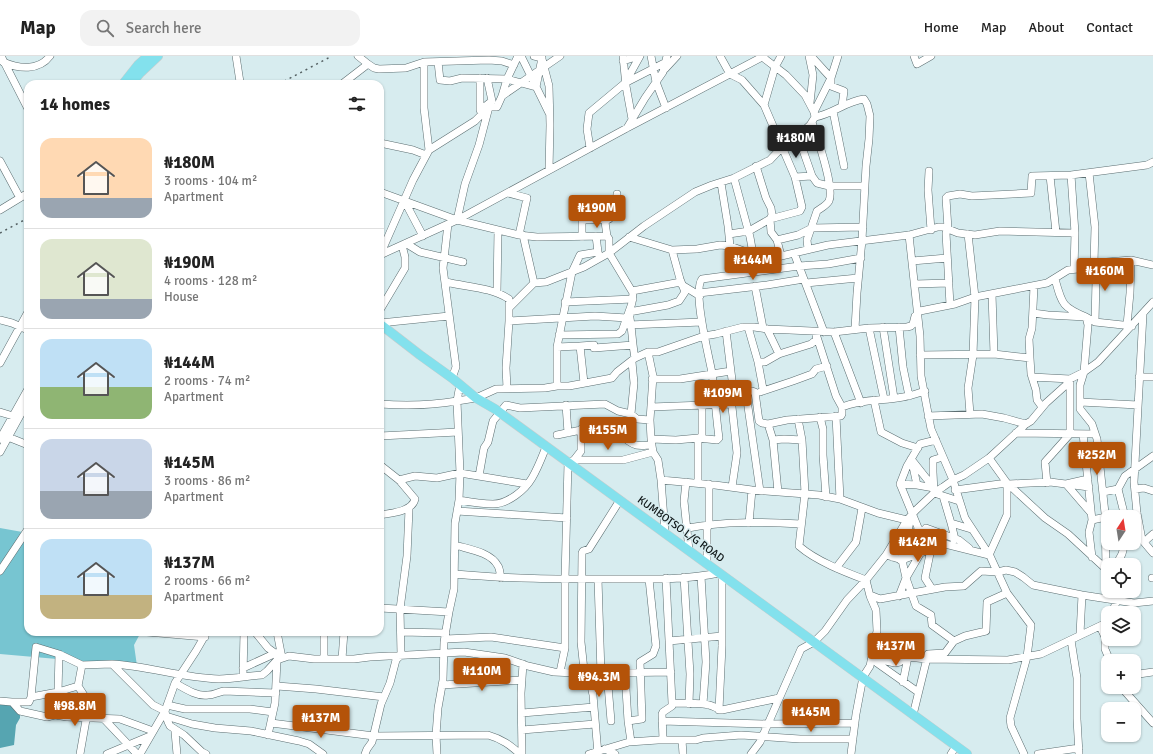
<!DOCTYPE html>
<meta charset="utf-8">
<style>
:root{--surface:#fff;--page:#f2f2f2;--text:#222;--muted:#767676;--line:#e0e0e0;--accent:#b45309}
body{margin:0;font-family:Signika,sans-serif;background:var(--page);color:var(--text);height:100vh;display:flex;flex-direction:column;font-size:15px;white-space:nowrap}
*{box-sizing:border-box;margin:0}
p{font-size:13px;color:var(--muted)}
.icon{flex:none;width:22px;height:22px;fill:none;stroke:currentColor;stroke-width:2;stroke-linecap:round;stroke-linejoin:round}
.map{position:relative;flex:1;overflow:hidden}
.drawer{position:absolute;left:24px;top:24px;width:360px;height:556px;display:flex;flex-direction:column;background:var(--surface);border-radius:12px;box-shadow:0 1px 3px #0004}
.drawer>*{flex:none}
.needle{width:26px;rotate:12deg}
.buttons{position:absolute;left:1101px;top:454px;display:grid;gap:8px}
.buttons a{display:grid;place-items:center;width:40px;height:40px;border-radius:8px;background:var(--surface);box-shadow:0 1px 3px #0004;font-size:20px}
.price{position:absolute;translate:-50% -34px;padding:0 9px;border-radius:4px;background:var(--accent);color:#fff;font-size:13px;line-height:26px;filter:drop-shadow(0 1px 2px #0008)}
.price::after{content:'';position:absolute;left:50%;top:24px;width:12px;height:9px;margin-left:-6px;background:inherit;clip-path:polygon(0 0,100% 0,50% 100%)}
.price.current{background:#222;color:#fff}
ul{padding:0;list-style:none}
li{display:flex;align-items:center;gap:12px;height:100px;padding:0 16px}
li+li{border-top:1px solid var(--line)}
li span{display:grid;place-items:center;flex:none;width:112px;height:80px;border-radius:12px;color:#555}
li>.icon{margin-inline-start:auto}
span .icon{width:48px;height:48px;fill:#fffc;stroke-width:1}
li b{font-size:17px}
h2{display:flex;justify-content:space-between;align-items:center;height:48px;padding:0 16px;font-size:17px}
header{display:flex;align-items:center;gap:24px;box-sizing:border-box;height:56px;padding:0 20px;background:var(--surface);border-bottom:1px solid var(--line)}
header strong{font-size:19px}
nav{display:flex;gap:22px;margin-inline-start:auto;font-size:14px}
.search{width:280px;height:36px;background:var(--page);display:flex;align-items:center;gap:10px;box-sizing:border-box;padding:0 14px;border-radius:12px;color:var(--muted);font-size:15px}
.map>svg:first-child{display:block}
.forest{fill:#77c5d1}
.water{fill:#56a5b1}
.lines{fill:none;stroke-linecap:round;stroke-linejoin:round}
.minor-casing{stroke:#5c6e71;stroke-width:8}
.major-casing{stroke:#cacccc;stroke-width:10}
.minor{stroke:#fff;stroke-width:7}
.major{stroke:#83e1ed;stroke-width:9}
.rail{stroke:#546062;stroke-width:1.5;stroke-dasharray:2 4;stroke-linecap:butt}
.labels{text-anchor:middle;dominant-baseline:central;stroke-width:3;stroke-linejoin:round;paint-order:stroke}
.street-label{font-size:11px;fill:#0e1516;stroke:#d7ecef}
</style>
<header>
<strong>Map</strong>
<div class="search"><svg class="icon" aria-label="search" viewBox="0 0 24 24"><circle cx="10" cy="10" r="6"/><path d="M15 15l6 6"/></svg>Search here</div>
<nav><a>Home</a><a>Map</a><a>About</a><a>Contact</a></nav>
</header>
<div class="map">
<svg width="1153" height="698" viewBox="0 0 1153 698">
<rect width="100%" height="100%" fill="#d7ecef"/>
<!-- forest -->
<path class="forest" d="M0 472 28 477V576H141L134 589 137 610 0 598Z"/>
<!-- water -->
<path class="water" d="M0 645H4L20 655V662L16 669 14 689 0 692Z"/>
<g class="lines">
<!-- minor casing -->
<g class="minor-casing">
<path id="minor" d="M1 0 28 53
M236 0 240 26
M358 0 368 8 374 12 379 13 406 12 424 6 489 4 502 5 514 9
M521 0 549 57
M623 0 626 30 632 63
M640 0 625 27 666 6
M651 0 656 26 666 52
M720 0 730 18 742 24 764 49 775 11 781 0
M761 0 786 19 805 39 814 56
M809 0 813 19 810 47
M811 0 831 22V30L844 35 842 50
M914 0 917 8 931 0
M542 3 549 30 550 69 549 114
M623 5 639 0
M3 6C19 13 39 15 50 0
M424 6V52L429 94
M438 6 440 24 450 25 462 22 507 23 536 31 542 2 534 0
M665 13 677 0
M342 28 368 8
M502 40 560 0
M764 49 795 121
M483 52 492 45 487 22
M480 54V22
M833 55 844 110
M815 61C833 58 846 45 864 43L867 48 870 60 869 83 866 110 862 184 857 237 855 273
M627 72 645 42 663 16 667 0
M798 80 812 120
M380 87 413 94 426 99
M590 92 587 73 589 57 625 27
M0 105 20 142
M756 110 766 142 771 152 772 159 770 163 771 176 777 184 781 200
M929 115 928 134 931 174
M1089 117 1095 171 1094 207 1096 224 1095 266
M1071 119 1075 177 1074 213
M1050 120 1056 176
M734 122 750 181 753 198
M721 127 728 170 730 190
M380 136 457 164 519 179 537 181 607 180 609 183V197L633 237 632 247 622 275 618 278 559 279
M508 137 527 142 519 179
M404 144 423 180
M0 154 28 137
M457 164 465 128 479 89 489 51
M448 168 443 212 456 311 452 322
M729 178 749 175 770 163 800 155 802 151 795 121 812 120 817 127 829 130H865
M968 178 975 241 973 299 968 332 970 358
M523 179 534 227
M909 179 920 280 921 320 931 373 953 424 965 462 990 500 1007 537 1031 569 1027 601 1010 662 1011 670 1024 698
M596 180 598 196
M607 180 605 166C614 159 616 149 617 138
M582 181V164L609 163
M629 181 672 194 697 193 720 189 730 190 758 200 773 202 828 189 909 179 938 171H943L958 177 975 179 1000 175 1075 177
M777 184 798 179 812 172 863 171
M407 188 420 196 463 206
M808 193 807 184 817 155C821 152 826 150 829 145 835 131 817 82 812 66
M794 197 824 276
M380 199 457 164 627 72 764 0
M380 199 413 124 429 94 475 65 489 51H497L502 40 507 23 518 0
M912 205 947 202
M1055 223C1062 248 1062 251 1086 261L1088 269 1084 316 1080 329V353L1092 368 1097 383 1105 457 1106 512
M446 226C466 231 491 231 509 243V265L595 260 627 262
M806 227 858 222
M915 228 949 227
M682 229 700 240
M755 230 763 272
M1034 230 1032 272 1029 283 1030 302 1031 318 1036 334 1037 344 1042 351
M632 235 681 226
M497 237 498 174
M699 237 767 229 804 223
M992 238 994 298
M565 246 633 243
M950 249 946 177 948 173 946 142 948 140 960 138 972 140 1031 137 1032 120 1071 119 1147 109 1153 106
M510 251 534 227 546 226 584 211 609 197 644 170 695 136 712 129 734 122 770 104 787 86 798 80 810 69 815 61 814 56 831 22 838 0
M380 254 405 212V201L402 189
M1033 257 1048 259 1086 261 1095 266 1132 270
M1143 258 1134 426 1137 457 1142 484 1153 497
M0 264 12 267 28 274
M380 267 449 260
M628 269 702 266
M1127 269 1130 237 1131 204
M748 271 758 306
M883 271 894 342
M899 271 903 311 909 340
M869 272 884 343
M767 273 779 298
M726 275 733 332 735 334 752 335 755 336 759 365 762 367 768 368 787 364 841 360 842 358V351C861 343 883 345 903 341 911 340 918 337 925 335
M834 276 861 347
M817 281 836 340 842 351
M580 290 594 289V292L633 289
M557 291 580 290 584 327
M648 296 653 320 650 364 651 383 653 396 658 404 661 424 665 476
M920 299 994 298 1030 302
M635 302C632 287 632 271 629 256L668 249 679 245 685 236 680 223 672 194
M0 307 28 256
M1032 321 1070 323V378L1045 406 1047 427
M1139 321H1153
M652 323H680L731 315
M557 330V291L572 216 580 199 598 196 600 202
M507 332 506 312 509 265
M763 333 758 306H765L779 298 811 288 816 284 817 276
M748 334 747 344 760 435
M760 336 793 325 812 318 816 313 827 310
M874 344 881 376 902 387 918 392
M1080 346 1138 349
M380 348C405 350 433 349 457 345L459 334 465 333
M566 349 568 377
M702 349V382
M651 351 731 348 732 351 737 397 732 431
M0 356 13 360
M631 358 634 327 632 306
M836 360 840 443
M928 360 982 358 1004 362 1026 368
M820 361 823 373V399L826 441
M798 363 802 384 805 437 799 490C816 505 845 516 866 524L870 540 876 554 877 575 870 610 863 621 856 658 851 698
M768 368 773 384 778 436
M1016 377 1095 378
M1083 378 1092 464
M557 379 581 374
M380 380 458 376
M8 381 28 389
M0 383 28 333
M651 383 676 384 698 382 717 384 719 382C716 360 715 339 712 317 709 300 692 235 702 223L799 210 828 208 861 202
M773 384 784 383 802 384
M0 396 28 345
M943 401 933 404V416L934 437 959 445
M989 402 1007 427 1045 462 1068 478 1107 514
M574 404 581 395V373C592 364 607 368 618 376 623 381 629 387 636 389 641 390 647 389 652 389
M912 406 917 429
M380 409 399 424 415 443C412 456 391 457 380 459
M479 420 484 392 488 386 493 365 506 349 520 352 605 348 618 355 631 358 637 363 650 364
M1088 423 1066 428 1091 457
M399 424 415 420 437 422 460 417 527 428
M661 424 715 429 752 434 819 439 840 443 878 457 907 464
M686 426 684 445 689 494
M698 427V382
M900 428 917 429 934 432 911 403
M1009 428 1050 426 1089 431
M1118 433 1125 461
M1135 433 1144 432 1153 435
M1103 436 1118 433 1125 420 1153 400
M943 440 951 467
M459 444C470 446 482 448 493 448 508 448 525 434 532 422 538 412 542 401 546 391
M457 455 567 462
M749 467 752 434
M688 472C725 465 764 466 801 468
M926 472 959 484 969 492
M908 478 913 500
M908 480 919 474H929L931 493 925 522 932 533
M954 484 955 483 951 467 971 473
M1144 486 1153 478
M455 489C468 493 491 496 498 510 500 513 500 518 501 522
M886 499 902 504 906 522 899 540
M892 501 906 484 911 461
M1092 501 1089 476 1092 464 1106 461
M900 504 910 485
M902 504 945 488 989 499 1007 459V427L955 434
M707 508V473L709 468V428
M1116 509 1122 498 1125 487
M836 512 856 486 862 452
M0 515 28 473
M455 518C507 523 560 523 613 523 648 523 685 524 719 517
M701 520 706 606 703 648
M684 521 690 618 689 648
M1152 522H1153
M598 523 601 618
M870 539 880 543 945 531 964 530 981 515 998 516 1006 514 1015 516 1023 521 1033 529 1082 539 1134 547 1153 545
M380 552 449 556
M1112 557 1117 544 1114 535
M1100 570 1105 581V593L1110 605
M147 576 205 581
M255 576 268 592 282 602
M277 576 282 602
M401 576 446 577
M1080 578 1082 539
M445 583 491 581 565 592
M1071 584 1077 622V663L1079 698
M669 585 722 580
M954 585 965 580 986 575 987 546 1007 537
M59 598 58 636 67 661 120 663 153 675
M872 602 895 607 900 606 903 602 908 601 926 603 1008 604 1041 598 1104 568 1108 563
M324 603V576
M342 603 344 576
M875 603 877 607 918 636
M82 609 78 630 89 647 137 698
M243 612 276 597
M560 616 565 592V523L568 407 574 404H623L653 396
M607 617 611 665
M625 617 628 665
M1139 618 1153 616
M243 620 244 576
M903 626 908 601
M175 627C184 632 197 641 208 639 214 639 218 636 224 635L276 637
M442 629 522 624
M277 630 316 633 384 641
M1121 631 1153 667
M31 641 58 636 78 630
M0 645 12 646
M672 647C684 648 698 646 709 649 714 650 717 653 722 654L779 642
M167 649 185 653H250L273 656
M719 654 722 590V519
M522 657 594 651
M913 659 928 598 945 597 954 585 932 569 931 559 916 550 906 522 920 498 919 474 900 428 907 410 920 388 936 384
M166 660 168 666 170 670 184 679 202 696 206 698
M67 661 55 659 47 661 20 655 12 646H29L31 641 36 591 59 598 82 609 112 608
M662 665 768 668 855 667
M271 667 374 680 488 679C502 683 510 689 520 698
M522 674 595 668
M175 676 177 698
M268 679 275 647 277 604
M663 684 662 658 663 656 672 650V647L666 522
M682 684 683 698
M631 686 628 665 642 663 640 606 653 598 656 590 649 523
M605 693 615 698
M80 698 89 647
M107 698 150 680
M140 698 165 655 175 627 196 595 207 576
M323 698 309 688 299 685 251 675 215 672 192 668 166 660 165 655 153 649 112 608C148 610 183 622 219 623 233 623 248 620 262 619L267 615 277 604 289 600 314 603H354L370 601 464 596 505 602 528 610 554 616 575 617 589 621 607 617 671 616
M365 698 367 693 372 686 381 648 390 627 396 604 401 599 400 553 407 500 409 453
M437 698 436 679 438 652 443 624 444 586 449 556 454 533 455 467 459 444 460 417 457 345 476 342 496 333 545 332 557 330H569L612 322 617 316 635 302 648 296H658L704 280 716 278 743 271H754L767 273 834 276 869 272 907 271 911 270 913 268 915 260 920 255 955 248 975 241 1047 227 1068 214 1078 213 1094 207 1131 204 1153 209
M522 698 521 637 523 608
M589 698 629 686 658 684H696L703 682 741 679 800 683H853
M598 698 593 639 589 621 584 614 581 586 582 497 583 495 589 493 620 444
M751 698 760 686 801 593 814 586 825 575 847 544 866 524 886 499 907 464 916 454 934 437 943 431 953 424 964 419 989 402 1026 368 1031 365 1046 347 1066 329 1070 323 1084 316 1098 306 1153 246
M951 698 956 690
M1038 698 1079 692"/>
</g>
<!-- major casing -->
<g class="major-casing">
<path id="major" d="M123 28 138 9 148 0
M131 28 140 17 158 0
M380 268 420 299 452 322 476 342 495 353 967 698"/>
</g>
<!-- minor -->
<use href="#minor" class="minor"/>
<!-- major -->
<use href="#major" class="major"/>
<!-- rail -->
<path class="rail" d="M279 28 332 0
M0 177 28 162"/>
</g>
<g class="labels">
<!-- street labels -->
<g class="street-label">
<text transform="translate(681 473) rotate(36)">KUMBOTSO L/G ROAD</text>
</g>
</g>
</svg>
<div class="buttons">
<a><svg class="needle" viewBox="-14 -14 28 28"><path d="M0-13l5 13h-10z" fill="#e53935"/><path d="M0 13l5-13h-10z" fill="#767676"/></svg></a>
<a><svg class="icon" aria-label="locate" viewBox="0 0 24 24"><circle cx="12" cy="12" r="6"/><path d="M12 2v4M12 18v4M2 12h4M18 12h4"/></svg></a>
<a><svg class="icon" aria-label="layers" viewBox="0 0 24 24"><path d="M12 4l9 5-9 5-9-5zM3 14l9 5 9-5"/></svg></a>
<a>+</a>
<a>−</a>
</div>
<b class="price current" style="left:796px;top:103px">₦180M</b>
<b class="price" style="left:597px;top:173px">₦190M</b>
<b class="price" style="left:753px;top:225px">₦144M</b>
<b class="price" style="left:1105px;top:236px">₦160M</b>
<b class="price" style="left:723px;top:358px">₦109M</b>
<b class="price" style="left:608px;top:395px">₦155M</b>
<b class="price" style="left:1097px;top:420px">₦252M</b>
<b class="price" style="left:918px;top:507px">₦142M</b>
<b class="price" style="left:896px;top:611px">₦137M</b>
<b class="price" style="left:482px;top:636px">₦110M</b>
<b class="price" style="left:599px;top:642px">₦94.3M</b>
<b class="price" style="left:75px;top:671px">₦98.8M</b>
<b class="price" style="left:811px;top:677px">₦145M</b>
<b class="price" style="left:321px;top:683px">₦137M</b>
<section class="drawer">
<h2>14 homes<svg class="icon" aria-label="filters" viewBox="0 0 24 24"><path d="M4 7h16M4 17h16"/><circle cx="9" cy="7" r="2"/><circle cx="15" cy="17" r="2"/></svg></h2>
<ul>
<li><span style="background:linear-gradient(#ffd9b3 75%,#9aa5b1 0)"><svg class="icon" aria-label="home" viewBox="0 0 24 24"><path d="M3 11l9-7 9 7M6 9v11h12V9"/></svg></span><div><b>₦180M</b><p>3 rooms · 104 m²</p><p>Apartment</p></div></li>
<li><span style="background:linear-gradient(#dfe7d0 75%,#9aa5b1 0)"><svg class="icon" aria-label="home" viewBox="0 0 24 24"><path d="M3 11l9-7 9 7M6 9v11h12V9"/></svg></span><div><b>₦190M</b><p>4 rooms · 128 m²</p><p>House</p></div></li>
<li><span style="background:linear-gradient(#bfe0f5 60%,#8fb573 0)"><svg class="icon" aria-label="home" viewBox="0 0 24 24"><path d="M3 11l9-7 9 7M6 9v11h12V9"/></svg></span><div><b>₦144M</b><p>2 rooms · 74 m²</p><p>Apartment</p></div></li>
<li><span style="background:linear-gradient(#c9d6e8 65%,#9aa5b1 0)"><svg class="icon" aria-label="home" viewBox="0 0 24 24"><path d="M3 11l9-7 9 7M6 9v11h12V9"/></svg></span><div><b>₦145M</b><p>3 rooms · 86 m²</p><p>Apartment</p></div></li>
<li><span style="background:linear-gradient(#bfe0f5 70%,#c2b280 0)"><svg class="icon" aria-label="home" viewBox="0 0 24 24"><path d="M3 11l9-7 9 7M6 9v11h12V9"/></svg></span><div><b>₦137M</b><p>2 rooms · 66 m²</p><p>Apartment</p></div></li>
</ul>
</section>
</div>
